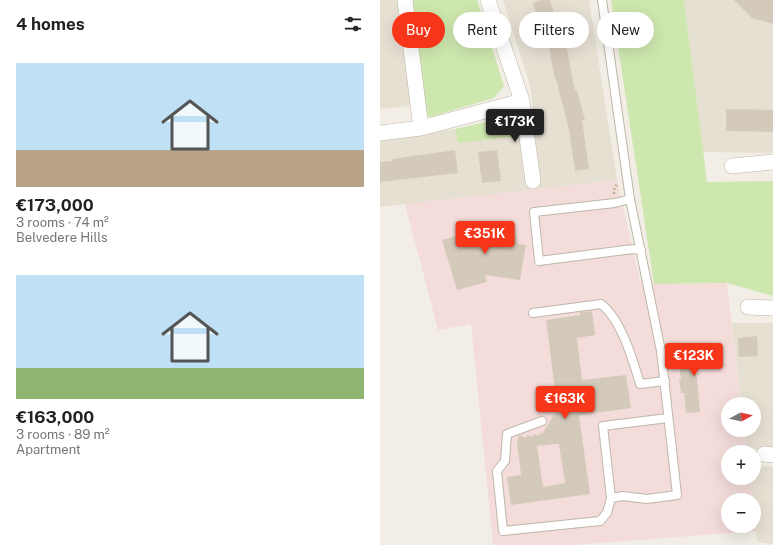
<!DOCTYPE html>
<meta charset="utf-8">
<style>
:root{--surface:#fff;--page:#f2f2f2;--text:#222;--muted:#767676;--accent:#f73518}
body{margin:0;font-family:"Public Sans",sans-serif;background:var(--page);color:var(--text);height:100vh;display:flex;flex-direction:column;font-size:15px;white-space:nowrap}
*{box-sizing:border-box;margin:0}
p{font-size:13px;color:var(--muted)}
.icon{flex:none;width:22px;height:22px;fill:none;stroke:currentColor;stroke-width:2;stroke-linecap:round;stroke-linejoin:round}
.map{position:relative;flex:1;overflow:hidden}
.details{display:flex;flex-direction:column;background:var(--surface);width:380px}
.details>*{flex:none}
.hud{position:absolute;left:12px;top:12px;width:321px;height:36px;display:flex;gap:8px}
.needle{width:26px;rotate:82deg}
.tools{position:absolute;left:341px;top:397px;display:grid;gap:8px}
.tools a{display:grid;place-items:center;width:40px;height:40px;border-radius:50%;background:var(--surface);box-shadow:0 4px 16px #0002;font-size:20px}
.price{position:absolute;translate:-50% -34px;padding:0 9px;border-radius:4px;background:var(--accent);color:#fff;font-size:13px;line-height:26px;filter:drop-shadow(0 1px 2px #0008)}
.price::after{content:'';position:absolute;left:50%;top:24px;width:12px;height:9px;margin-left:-6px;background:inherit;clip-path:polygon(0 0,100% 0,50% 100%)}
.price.on{background:#222;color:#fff}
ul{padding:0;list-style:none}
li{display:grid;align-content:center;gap:8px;height:212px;padding:0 16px}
li span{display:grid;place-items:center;height:124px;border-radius:0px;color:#555}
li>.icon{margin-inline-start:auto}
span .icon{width:72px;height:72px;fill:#fffc;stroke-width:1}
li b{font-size:17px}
h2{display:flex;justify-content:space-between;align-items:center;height:48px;padding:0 16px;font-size:17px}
.chip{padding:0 14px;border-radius:18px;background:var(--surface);box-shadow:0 4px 16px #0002;font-size:14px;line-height:36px}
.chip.on{background:var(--accent);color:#fff}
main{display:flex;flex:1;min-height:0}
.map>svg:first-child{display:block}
.residential{fill:#e6e0d3}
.medical{fill:#f3dcd9}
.green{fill:#cee7ae}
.building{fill:#d4cabb;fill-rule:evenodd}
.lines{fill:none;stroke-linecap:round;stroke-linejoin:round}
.lane-casing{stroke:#beb6a8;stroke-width:10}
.street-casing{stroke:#beb6a8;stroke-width:16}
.path{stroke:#bfb19a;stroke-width:2.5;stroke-dasharray:2 2;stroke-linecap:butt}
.lane{stroke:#fff;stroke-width:8}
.street{stroke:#fff;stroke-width:15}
</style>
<main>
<section class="details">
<h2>4 homes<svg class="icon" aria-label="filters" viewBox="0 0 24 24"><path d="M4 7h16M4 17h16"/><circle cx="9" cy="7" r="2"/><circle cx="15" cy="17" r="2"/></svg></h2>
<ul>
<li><span style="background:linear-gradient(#bfe0f5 70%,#b9a48a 0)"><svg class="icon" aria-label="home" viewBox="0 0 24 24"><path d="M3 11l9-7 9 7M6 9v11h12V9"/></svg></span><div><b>€173,000</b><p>3 rooms · 74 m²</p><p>Belvedere Hills</p></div></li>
<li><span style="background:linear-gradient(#bfe0f5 75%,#8fb573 0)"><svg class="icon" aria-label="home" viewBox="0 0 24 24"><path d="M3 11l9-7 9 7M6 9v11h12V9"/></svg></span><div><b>€163,000</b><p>3 rooms · 89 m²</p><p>Apartment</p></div></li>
</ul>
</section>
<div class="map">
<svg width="393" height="545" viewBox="0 0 393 545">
<rect width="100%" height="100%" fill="#f2eee5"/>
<!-- residential -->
<path class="residential" d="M0 0H17L31 106 0 109Z
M123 0H209L237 180 0 207V141L75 129 78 142 138 136 156 135 150 85Z
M304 0H393V153L323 152Z
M352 323H393V450L367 449 364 430H374V404H361Z
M374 466 393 467V544L377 542 374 500H372L370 478H374Z"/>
<!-- medical -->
<path class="medical" d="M237 180 260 281 274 284 347 283 361 404H348V430H364L367 452H348V478H370L372 500H348V526H374V513L376 531 193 545H113L91 324 58 330 25 204Z"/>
<!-- green -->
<path class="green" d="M17 0H97L124 86 114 98 50 117 31 106Z
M231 0H304L327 182 393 181V296L347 283 274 284Z
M133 116 138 136 78 143 75 129Z"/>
<!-- building -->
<path class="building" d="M162 0H170L183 44H186L195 91 197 90 205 120H202L209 169 195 171 189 130 176 79H175L166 32 162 34 153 3Z
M354 0H393V24L372 18Z
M346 109 393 110V132L346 131Z
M75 150 78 173 0 182V162L12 161V159Z
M117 150 121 181 102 183 98 152Z
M133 221 138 244 146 245 140 280 105 275 107 282 77 290 62 240Z
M212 311 215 335 197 338 202 380 246 375 251 408 199 415 210 494 131 505 127 477 141 475 137 442 139 435 146 438 147 435 152 437 154 434 159 436 160 433 162 434 176 412 166 407 177 405 166 320 200 315V312ZM176 444H179L185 483 163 487 157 446Z
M377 336 378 356 359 357 358 338Z
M337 352 338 366 316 369 320 412 306 413 304 393H301L299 379H301L298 357Z"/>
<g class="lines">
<!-- lane casing -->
<g class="lane-casing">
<path id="lane" d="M222 0 250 199 281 351 297 495 267 499 243 496 231 498
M250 199 235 203 154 212 159 261 253 249 261 250
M153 313 221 304C241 319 253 360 260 384L285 381
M162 421 127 434 125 461 117 471 123 531 220 521 227 513 231 498 223 426 288 418"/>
</g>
<!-- street casing -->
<g class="street-casing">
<path id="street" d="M25 0 41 128
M142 101 153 181
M0 133 41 128 142 101 108 0
M352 166 393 162
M368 307 393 308
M384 454 393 455"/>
</g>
<!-- path -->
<path class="path" d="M234 194V190L237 184"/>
<!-- lane -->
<use href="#lane" class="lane"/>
<!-- street -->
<use href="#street" class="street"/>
</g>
</svg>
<div class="tools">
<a><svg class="needle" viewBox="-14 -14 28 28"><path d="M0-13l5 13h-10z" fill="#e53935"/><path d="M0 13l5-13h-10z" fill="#767676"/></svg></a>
<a>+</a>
<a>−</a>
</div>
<b class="price on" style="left:135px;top:143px">€173K</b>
<b class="price" style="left:105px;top:255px">€351K</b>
<b class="price" style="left:314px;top:377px">€123K</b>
<b class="price" style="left:185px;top:420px">€163K</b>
<div class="hud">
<a class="chip on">Buy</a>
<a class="chip">Rent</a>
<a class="chip">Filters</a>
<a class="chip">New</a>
</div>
</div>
</main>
